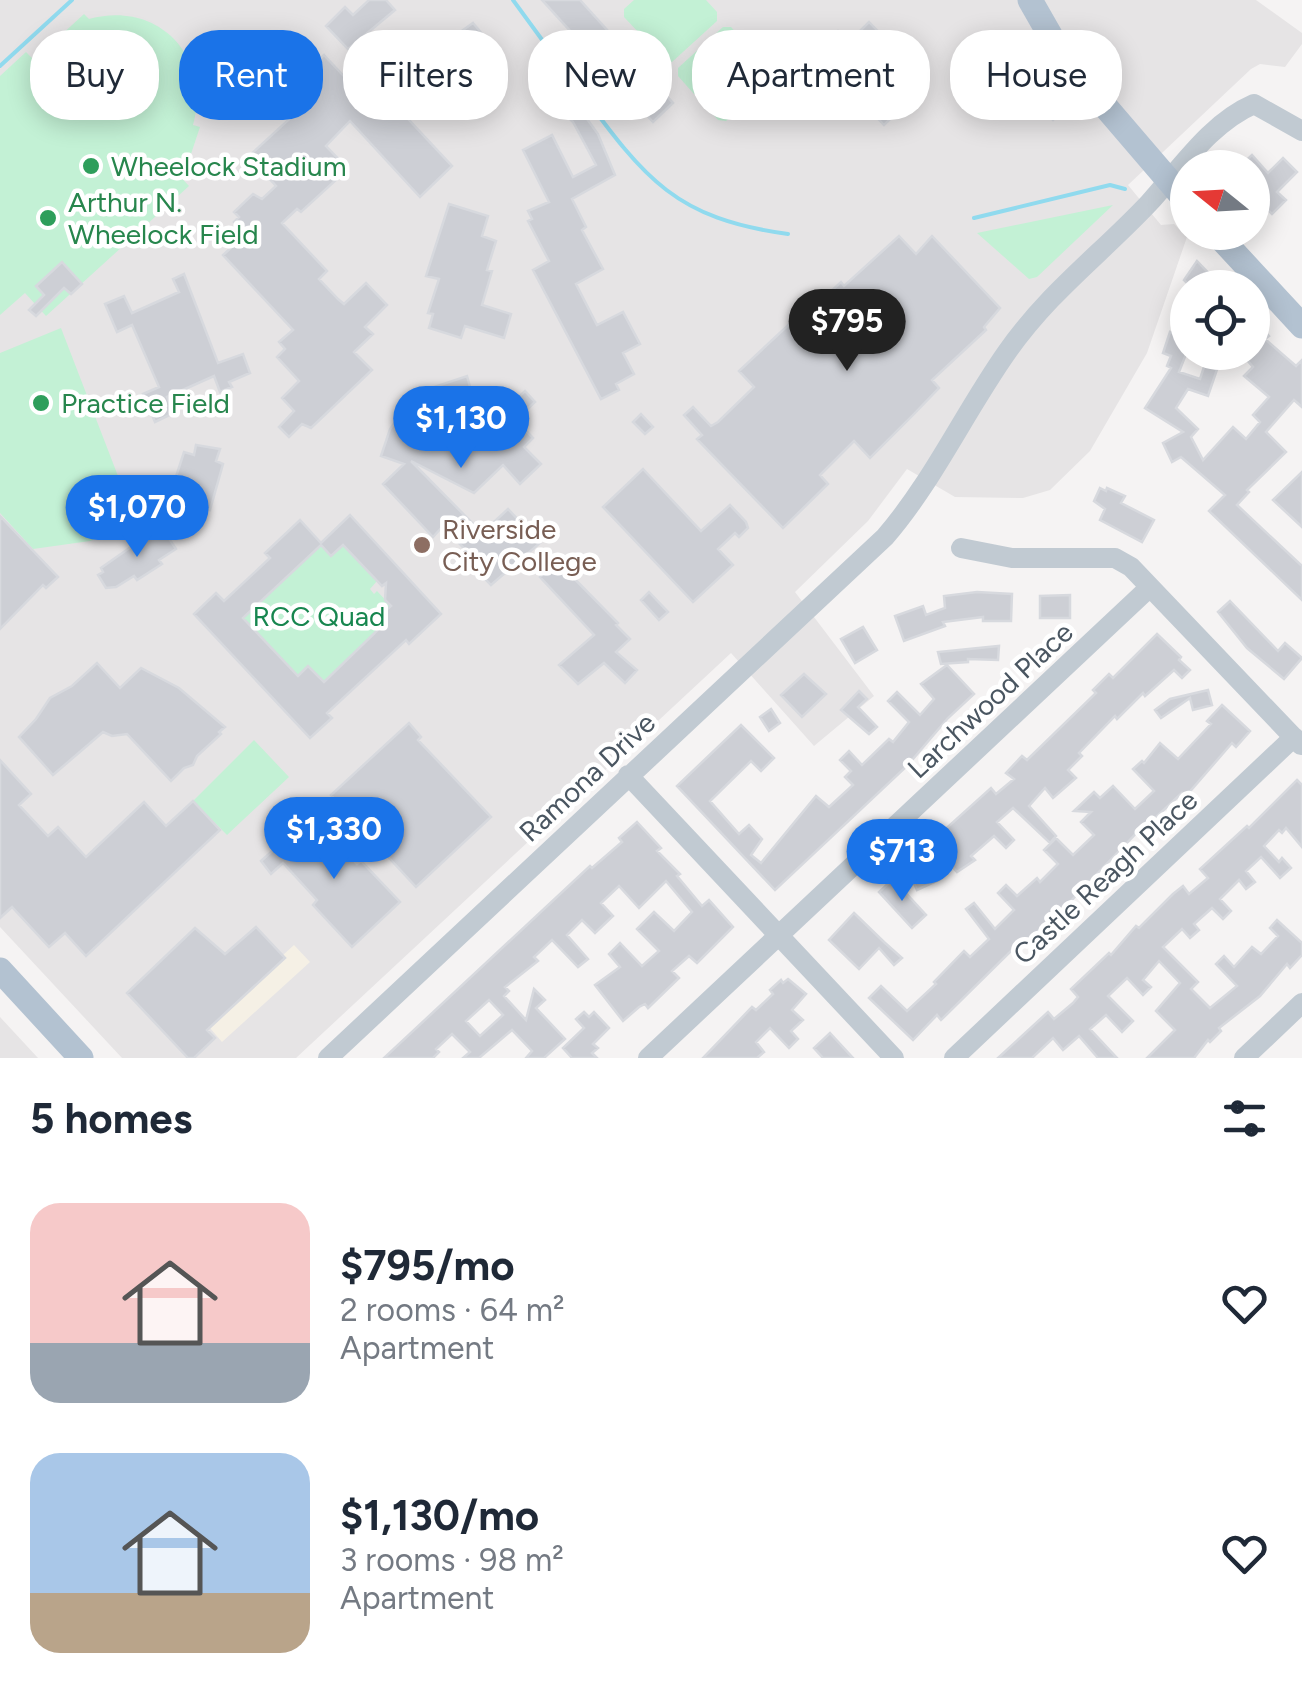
<!DOCTYPE html>
<meta charset="utf-8">
<style>
:root{--surface:#fff;--page:#f2f2f3;--text:#1f2937;--muted:#747a83;--accent:#1a73e8}
body{margin:0;font-family:Figtree,sans-serif;background:var(--page);color:var(--text);height:100vh;display:flex;flex-direction:column;font-size:38px;white-space:nowrap}
*{box-sizing:border-box;margin:0}
p{font-size:32px;color:var(--muted)}
.icon{flex:none;width:55px;height:55px;fill:none;stroke:currentColor;stroke-width:2;stroke-linecap:round;stroke-linejoin:round}
.map{position:relative;height:1058px;overflow:hidden}
.drawer{display:flex;flex-direction:column;background:var(--surface);flex:1}
.drawer>*{flex:none}
.hud{position:absolute;left:30px;top:30px;width:1242px;height:90px;display:flex;gap:20px}
.needle{width:65px;rotate:288deg}
.controls{position:absolute;left:1170px;top:150px;display:grid;gap:20px}
.controls a{display:grid;place-items:center;width:100px;height:100px;border-radius:50%;background:var(--surface);box-shadow:0 5px 25px #0003;font-size:50px}
.price{position:absolute;translate:-50% -85px;padding:0 22px;border-radius:35px;background:var(--accent);color:#fff;font-size:32px;line-height:65px;filter:drop-shadow(0 2px 5px #0008)}
.price::after{content:'';position:absolute;left:50%;top:60px;width:30px;height:22px;margin-left:-15px;background:inherit;clip-path:polygon(0 0,100% 0,50% 100%)}
.price.active{background:#222;color:#fff}
ul{padding:0;list-style:none}
li{display:flex;align-items:center;gap:30px;height:250px;padding:0 30px}
li span{display:grid;place-items:center;flex:none;width:280px;height:200px;border-radius:30px;color:#555}
li>.icon{margin-inline-start:auto}
span .icon{width:120px;height:120px;fill:#fffc;stroke-width:1}
li b{font-size:42px}
h2{display:flex;justify-content:space-between;align-items:center;height:120px;padding:0 30px;font-size:42px}
.tag{padding:0 35px;border-radius:40px;background:var(--surface);box-shadow:0 5px 25px #0003;font-size:35px;line-height:90px}
.tag.active{background:var(--accent);color:#fff}
.map>svg:first-child{display:block}
.education{fill:#e6e4e5}
.green{fill:#c3f1d5}
.sand{fill:#f5f0e5}
.lines{fill:none;stroke-linecap:round;stroke-linejoin:round}
.stream{stroke:#90daee;stroke-width:4}
.building{fill:#cdcfd5;stroke:#d7d9de;stroke-width:2.5;fill-rule:evenodd}
.minor{stroke:#c1cad2;stroke-width:20}
.major{stroke:#b3c2d1;stroke-width:25}
.leisure-dot{fill:#2e9e5b;stroke:#fff;stroke-width:4}
.education-dot{fill:#8d6e63;stroke:#fff;stroke-width:4}
.labels{text-anchor:middle;dominant-baseline:central;stroke-width:9;stroke-linejoin:round;paint-order:stroke}
.leisure-label{font-size:28px;fill:#27864d;stroke:#fff;text-anchor:start}
.education-label{font-size:28px;fill:#785e54;stroke:#fff;text-anchor:start}
.park-label{font-size:28px;fill:#17864f;stroke:#fff}
.street-label{font-size:28px;fill:#4a5661;stroke:#fff}
</style>
<div class="map">
<svg width="1302" height="1058" viewBox="0 0 1302 1058">
<rect width="100%" height="100%" fill="#f5f3f3"/>
<!-- education -->
<path class="education" d="M0 0H1256L1302 33V44L1285 67 1260 64 1251 69 1128 185 1161 225 1174 224 1187 237 1147 353 1090 451 1050 490 1023 498 955 497 907 469 868 521 795 592 874 696 814 746 731 653 296 1058H122L0 927Z
M0 1017 38 1058H0Z"/>
<!-- green -->
<path class="green" d="M634 0H706L717 12V21L672 62 664 61 648 43V36L640 34 624 17V9Z
M84 14 89 19C158 0 212 56 193 125L200 127 189 160 176 172 189 186 46 316 25 293 0 315V76L26 52 34 60Z
M723 27H731L747 45V53L755 54 771 71V80L726 121 718 120 702 102V95L694 94 678 76V68Z
M1113 205 1037 277 1029 279 977 233Z
M61 328 123 489 138 502 124 529 90 541 33 549 0 513V353Z
M321 545H343L377 581 370 589 374 594 377 591 391 606 385 612 387 622 324 682 308 667 298 676 243 618Z
M254 740 289 777 227 835 193 801Z"/>
<!-- sand -->
<path class="sand" d="M294 945 310 962 222 1042 210 1028 285 958 283 955Z"/>
<g class="lines">
<!-- stream -->
<path class="stream" d="M513 0 578 89
M0 66 72 0
M581 92C645 179 676 219 788 234
M974 218 1110 185 1125 189"/>
</g>
<!-- building -->
<path class="building" d="M369 0H386L395 10 348 49 326 26 345 7 353 15Z
M542 0H580L673 103 653 122Z
M869 22 928 83 884 125 815 52 838 31 849 42Z
M473 23 495 49 481 60 463 30Z
M324 55 355 88 389 55 420 84 397 107 452 166 420 197 350 121 326 146 348 169 301 212 297 209 282 223 327 271 319 279 338 299 344 304 366 283 387 305 365 327 373 334 354 352 372 370 311 428 302 424 289 437 279 427 294 411 282 398 299 381 277 357 285 349 279 342 293 330 223 255 246 234 234 222 239 217 234 212 253 194 262 199 276 186 249 156 308 102 292 84Z
M1034 80 1062 110 1053 120 1024 90Z
M574 101 598 134 615 175 572 199 586 227 582 230 603 269 576 284 597 325 623 312 640 344 623 353 634 374 616 384 619 390 601 399 533 270 549 261 528 221 532 219 528 211 549 202 523 150 552 135 573 177 596 165 573 122 562 111Z
M1252 155 1268 173 1283 158 1297 172 1277 192 1286 200 1272 214 1252 194V168H1238Z
M449 204 488 216 482 236 496 241 487 270 492 271 482 305 511 314 504 338 465 326 461 338 429 328 433 314 428 313 439 279 426 276Z
M899 236 916 254 932 236 1000 308 984 327 986 330 932 380 939 388 913 415 870 458 854 441 820 475 828 484 783 528 697 439 702 435 684 415 693 407 711 426 718 422 754 387 739 371 812 303 815 306 841 282 844 286Z
M1197 261 1223 288H1192L1184 280Z
M62 262 82 284 71 294 64 288 36 316 29 310 44 295 36 286Z
M184 274 218 363 243 354 250 373 229 382 232 387 220 392 214 376 167 397 174 413 155 422 143 394 159 387 132 325 117 332 105 304 124 296 132 313 179 292 173 279Z
M1188 311V349L1179 372 1200 379 1209 352H1223L1208 396 1188 389 1176 408 1198 429 1191 437 1203 460 1233 427 1246 439 1260 422 1253 415 1269 397 1244 376 1253 367 1240 352H1252V317L1269 336 1265 339 1296 366 1302 360V407L1294 400 1266 432 1286 452 1247 490 1249 492 1237 505 1302 566V600L1209 511 1225 495 1181 457 1172 462 1163 443 1183 432 1145 408 1171 368 1167 366 1171 356 1163 353 1170 332 1178 335Z
M467 376 487 448 514 422 504 411 525 391 535 402 516 420 533 438 524 447 541 464 520 484 503 465 474 493 411 461 482 533 508 509 540 543 491 585 466 559 470 555 443 526 433 537 383 484 404 464 381 456 390 429 403 411 428 389Z
M641 414 653 427 645 434 633 422Z
M196 445 220 449 216 461 223 464 210 510 170 495 184 452 194 455Z
M643 469 701 531 730 505 746 522 748 528 739 537 735 533 718 549 733 565 693 602 603 507Z
M1302 472V527L1273 500Z
M1100 488 1106 491 1107 488 1125 496 1121 503 1154 520 1142 542 1100 520 1105 509 1094 501Z
M350 515 441 614 409 644 406 640 327 713 332 718 310 738 194 614 216 593 224 601 270 558 265 553 300 520 321 543ZM321 545 331 556 343 545 382 586 386 583 385 600 391 606 385 611 384 624 324 682 308 666 298 676 243 618Z
M0 516 58 577 46 588 43 585 0 629Z
M162 528 176 549 159 560 162 564 137 580 134 576 116 587 106 588 98 575 103 572 101 568 145 537 146 539Z
M557 561 618 623 616 625 630 639 616 652 637 670 625 683 604 663 578 684 559 665 594 635 540 577Z
M649 592 668 612 659 620 641 600Z
M977 592 1012 594 1011 621H983V617L943 622 945 626 904 641 895 616 923 606 926 615 945 608 944 596Z
M1070 595V618H1040V596Z
M1230 601 1278 651 1285 643 1302 658 1284 679 1247 648 1218 612Z
M863 627 877 650 855 663 841 639Z
M1157 634 1181 657 1179 660 1190 670 1182 678 1174 670 1145 696 1143 693 1117 719 1115 716 1079 753 1082 756 1068 770 1076 778 1053 798 1045 788 1029 806 1056 836 1050 843 1013 808 997 822 1014 840 1006 848 994 836 971 856 975 860 957 872 931 842 991 788 996 794 1014 779 1006 773 1022 756 1027 760 1096 693 1093 690 1109 674 1113 678Z
M999 646 998 660 968 659V662L941 664 938 652Z
M97 663 120 688 141 668 179 688 225 727 219 732 221 734 197 756 193 765 184 768 171 781 127 734 112 736 103 732 53 775 19 737 36 719 50 698 72 686Z
M947 665 974 694 948 718 907 766 775 890 677 786 741 725 774 758 761 771 751 761 710 801 739 834 749 825 762 839 751 855 761 863 816 796 829 807 853 785 845 777 851 771 840 760 849 751 862 765 889 739 893 742 909 722 888 701 897 692 920 715 934 699 921 684Z
M804 674 826 694 802 717 781 695Z
M1208 690 1212 705 1193 710 1190 698 1161 718 1155 710 1170 699Z
M859 691 867 699 858 707 877 727 869 734 841 710Z
M1222 705 1250 731 1236 747 1232 743 1186 796 1182 793 1153 820 1151 818 1064 908 1020 948 1017 945 941 1020 937 1015 913 1040 869 998 881 986 907 1011 936 984 934 982 964 951 970 957 989 939 966 909 974 903 995 929 1014 910 998 893 1006 885 1017 896 1037 878 1040 882 1058 864 1044 850 1056 838 1073 855 1094 835 1081 822 1091 812 1074 811 1094 792 1100 798 1113 786 1135 809 1154 791 1133 769 1142 761 1144 763 1160 743 1178 759 1211 724 1207 721Z
M771 709 780 723 769 731 760 717Z
M409 723 421 737 418 740 491 817 416 887 331 795Z
M0 760 31 794 19 805 48 836 58 827 86 857 144 802 166 826 193 801 220 830 86 956 65 933 49 947 12 907 0 918Z
M1297 780 1302 785V847L1286 828 1282 833 1279 830 1264 846 1279 862 1282 858 1291 868 1280 878 1261 857 1246 871 1255 882 1246 889 1239 880 1220 899 1231 911 1223 919 1212 908 1194 924 1199 930 1190 938 1182 929 1163 947 1198 982 1191 989 1210 1008 1237 986 1216 964 1224 956 1234 967 1252 947 1261 954 1278 936 1270 928 1277 920 1302 943V955L1290 968 1287 964 1260 996 1219 1028 1221 1031 1210 1042 1208 1040 1194 1058H1147L1175 1030 1156 1011 1180 983 1159 961 1143 980 1151 987 1143 995 1127 978 1108 996 1133 1021 1122 1032 1106 1015 1090 1029 1117 1058H1098L1079 1036 1063 1050 1053 1038 1032 1058H998L1048 1012 1054 1019 1073 1003 1078 997 1071 989 1109 953 1111 955 1136 926 1139 928 1173 894 1183 886 1189 894 1208 878 1200 869 1247 826 1249 828Z
M306 821 327 843 332 838 357 864 361 861 400 902 352 947 313 905 317 900 283 863 271 874 261 861Z
M637 822 661 848 657 851 680 874 677 876 702 906 709 900 733 927 697 963 689 956 672 971 679 978 648 1008 645 1004 639 1007 623 1021 595 985 620 967 609 954 620 943 642 966 659 951 637 929 654 912 674 931 692 912 666 881 639 908 619 886 601 903 613 916 595 933 582 920 567 935 588 959 578 967 552 940 534 957 538 961 505 987 509 991 504 996 526 1020 534 989 545 1000 536 1008 565 1039 544 1058H526L532 1051 512 1030 479 1058H463L470 1052 452 1034 436 1049 439 1052 433 1058H384L590 866 592 868 622 842 619 838ZM489 1000 503 1015 480 1036 466 1021Z
M928 856 939 880 917 890 906 865Z
M893 879 926 915 912 928 879 892Z
M854 913 884 942 902 958 894 965 879 948 859 969 829 940Z
M256 927 285 958 207 1030 215 1038 194 1058H188L127 993 195 928 225 954Z
M788 979 806 994 792 1010 803 1020 791 1031 798 1039 789 1048 770 1028 756 1042 764 1052 757 1058H703L752 1007 756 1010 773 994 770 990 781 980 783 983Z
M584 1012 589 1017 594 1012 609 1028 593 1044 598 1048 592 1053 597 1058H572L563 1048 584 1028 576 1019Z
M830 1033 853 1058H823L814 1048Z"/>
<g class="lines">
<!-- minor -->
<path class="minor" d="M961 548 1012 558H1115L1131 567 1301 745
M628 775 894 1058
M328 1058 885 537C934 480 964 413 1007 352 1050 291 1100 255 1149 203 1181 168 1210 123 1254 104L1302 131
M648 1058 1150 587
M954 1058 1294 737
M1244 1058 1302 1003"/>
<!-- major -->
<path class="major" d="M1030 0 1062 56 1188 203
M1215 232 1302 326
M0 970 81 1058"/>
</g>
<!-- markers -->
<g class="leisure-dot">
<circle cx="91" cy="166" r="10"/>
<circle cx="48" cy="218" r="10"/>
<circle cx="41" cy="403" r="10"/>
</g>
<circle class="education-dot" cx="422" cy="545" r="10"/>
<g class="labels">
<!-- leisure labels -->
<g class="leisure-label">
<text x="111" y="166">Wheelock Stadium</text>
<text x="68" y="202">Arthur N.<tspan x="68" dy="32">Wheelock Field</tspan></text>
<text x="61" y="403">Practice Field</text>
</g>
<!-- education labels -->
<g class="education-label">
<text x="442" y="529">Riverside<tspan x="442" dy="32">City College</tspan></text>
</g>
<!-- park labels -->
<g class="park-label">
<text x="319" y="616">RCC Quad</text>
</g>
<!-- street labels -->
<g class="street-label">
<text transform="translate(990 700) rotate(-43)">Larchwood Place</text>
<text transform="translate(587 777) rotate(-43)">Ramona Drive</text>
<text transform="translate(1105 877) rotate(-43)">Castle Reagh Place</text>
</g>
</g>
</svg>
<div class="controls">
<a><svg class="needle" viewBox="-14 -14 28 28"><path d="M0-13l5 13h-10z" fill="#e53935"/><path d="M0 13l5-13h-10z" fill="#747a83"/></svg></a>
<a><svg class="icon" aria-label="locate" viewBox="0 0 24 24"><circle cx="12" cy="12" r="6"/><path d="M12 2v4M12 18v4M2 12h4M18 12h4"/></svg></a>
</div>
<b class="price active" style="left:847px;top:374px">$795</b>
<b class="price" style="left:461px;top:471px">$1,130</b>
<b class="price" style="left:137px;top:560px">$1,070</b>
<b class="price" style="left:334px;top:882px">$1,330</b>
<b class="price" style="left:902px;top:904px">$713</b>
<div class="hud">
<a class="tag">Buy</a>
<a class="tag active">Rent</a>
<a class="tag">Filters</a>
<a class="tag">New</a>
<a class="tag">Apartment</a>
<a class="tag">House</a>
</div>
</div>
<section class="drawer">
<h2>5 homes<svg class="icon" aria-label="filters" viewBox="0 0 24 24"><path d="M4 7h16M4 17h16"/><circle cx="9" cy="7" r="2"/><circle cx="15" cy="17" r="2"/></svg></h2>
<ul>
<li><span style="background:linear-gradient(#f6c9c9 70%,#9aa5b1 0)"><svg class="icon" aria-label="home" viewBox="0 0 24 24"><path d="M3 11l9-7 9 7M6 9v11h12V9"/></svg></span><div><b>$795/mo</b><p>2 rooms · 64 m²</p><p>Apartment</p></div><svg class="icon" aria-label="heart" viewBox="0 0 24 24"><path d="M12 20l-8-8c-3-5 5-10 8-4 3-6 11-1 8 4z"/></svg></li>
<li><span style="background:linear-gradient(#a9c7e8 70%,#b9a48a 0)"><svg class="icon" aria-label="home" viewBox="0 0 24 24"><path d="M3 11l9-7 9 7M6 9v11h12V9"/></svg></span><div><b>$1,130/mo</b><p>3 rooms · 98 m²</p><p>Apartment</p></div><svg class="icon" aria-label="heart" viewBox="0 0 24 24"><path d="M12 20l-8-8c-3-5 5-10 8-4 3-6 11-1 8 4z"/></svg></li>
</ul>
</section>
